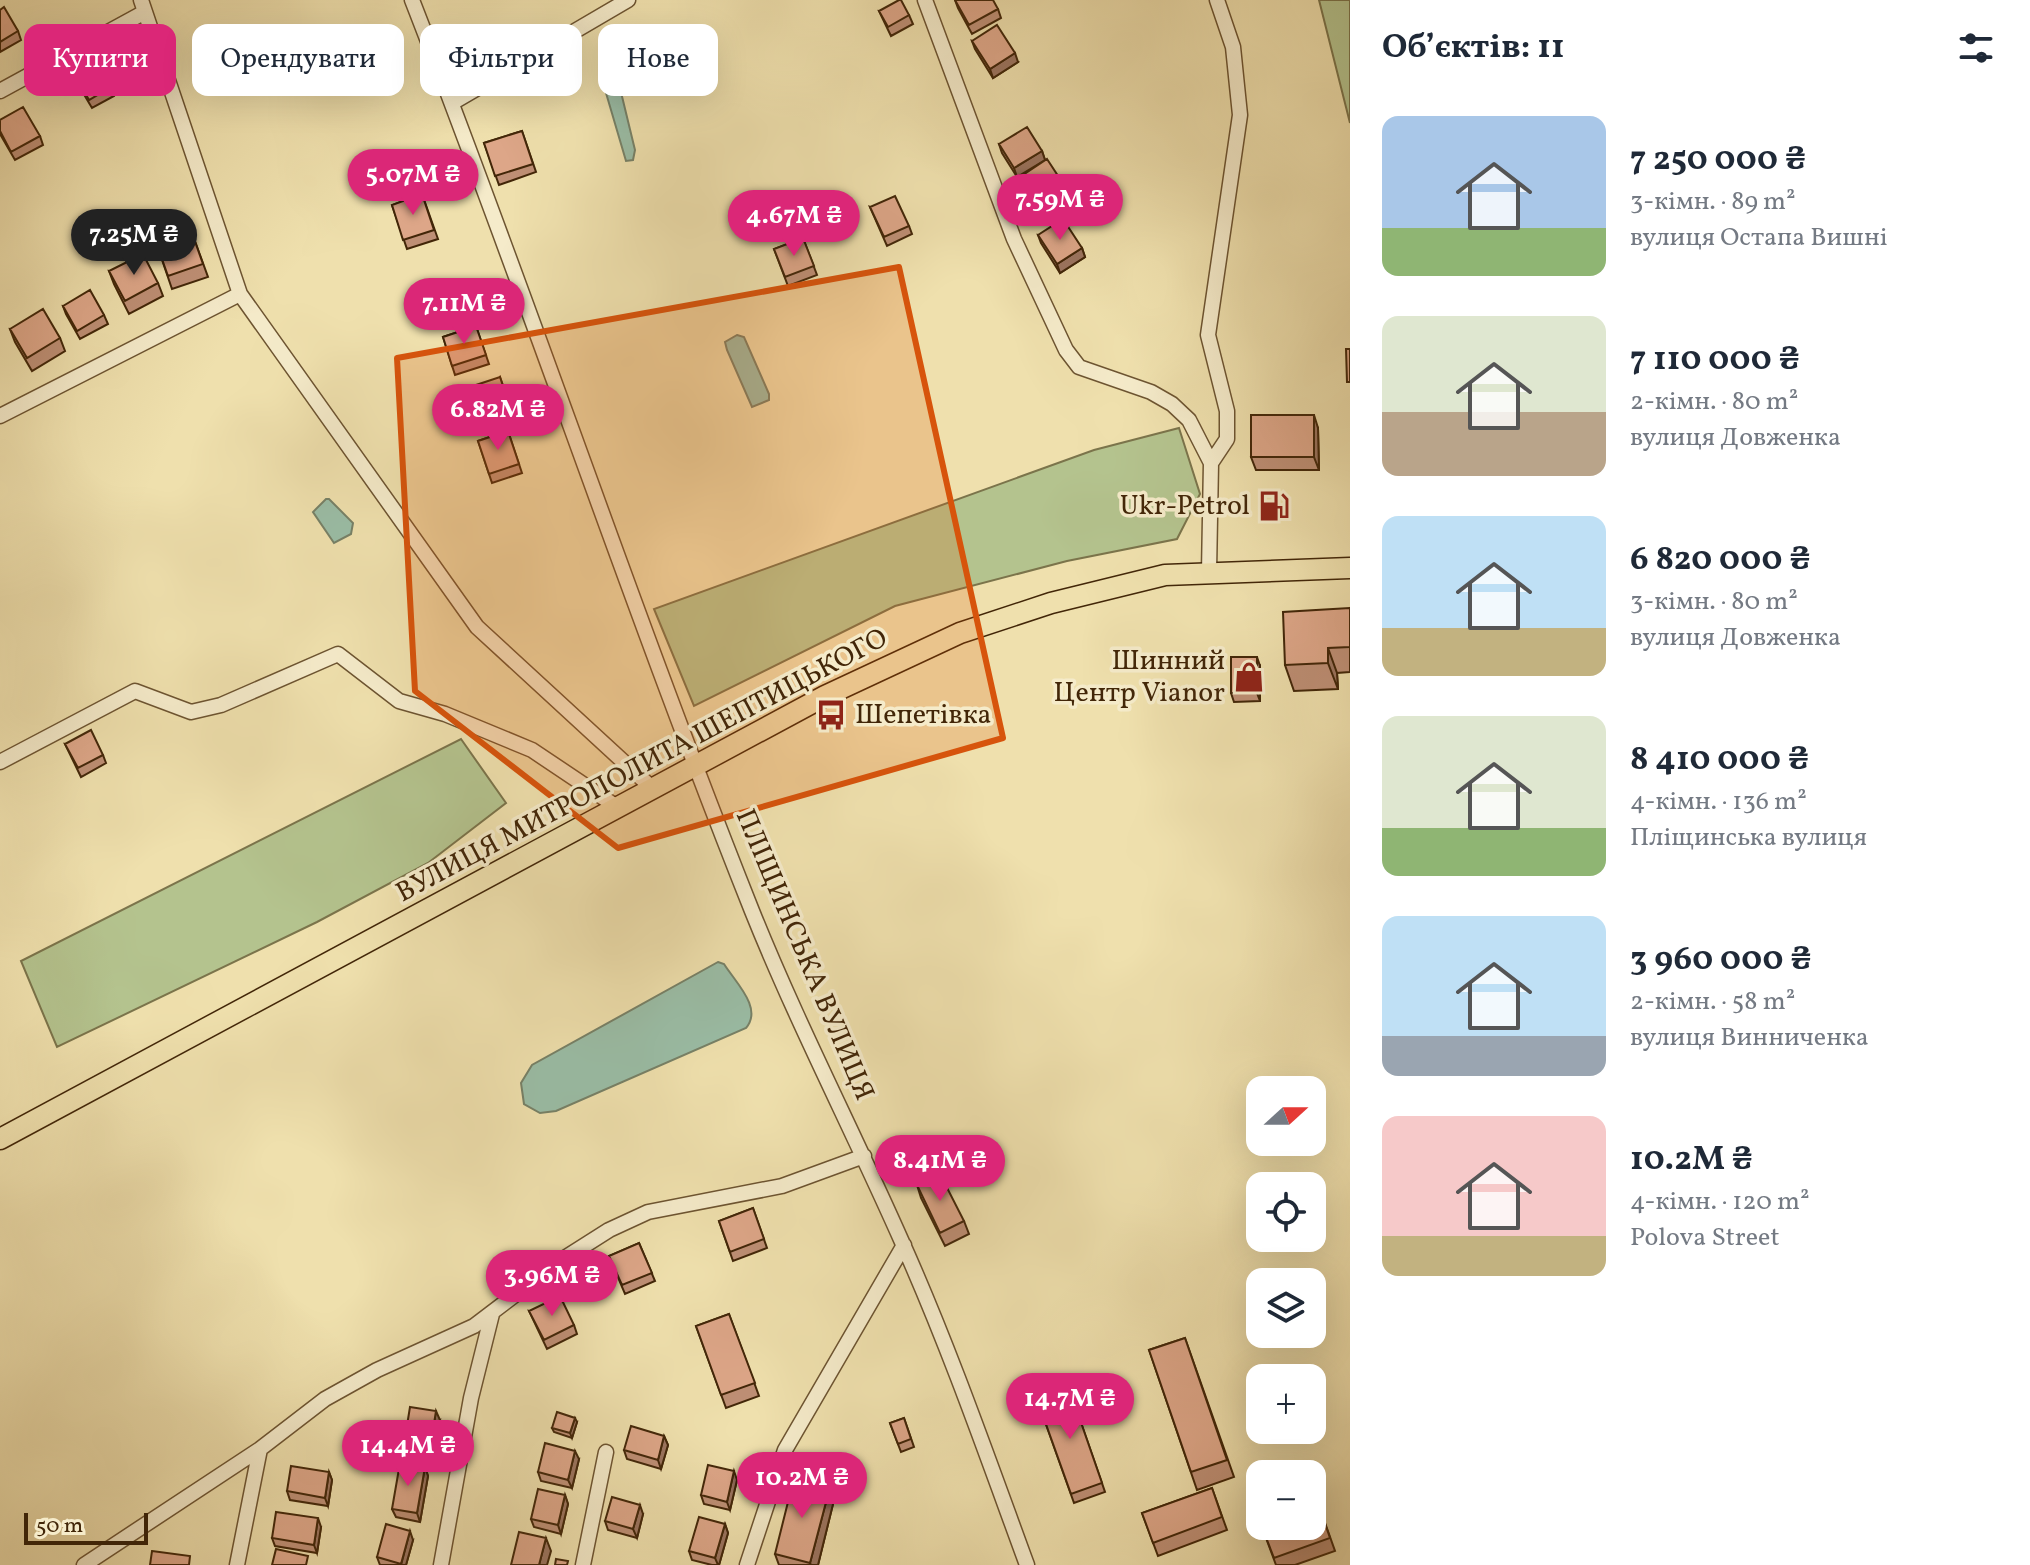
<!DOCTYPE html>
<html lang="uk">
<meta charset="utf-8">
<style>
:root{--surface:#fff;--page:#f6f6f7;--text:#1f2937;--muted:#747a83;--accent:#db2777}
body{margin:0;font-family:Vollkorn,serif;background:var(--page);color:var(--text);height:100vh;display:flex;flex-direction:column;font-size:30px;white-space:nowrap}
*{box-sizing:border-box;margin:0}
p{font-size:26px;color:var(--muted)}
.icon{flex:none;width:44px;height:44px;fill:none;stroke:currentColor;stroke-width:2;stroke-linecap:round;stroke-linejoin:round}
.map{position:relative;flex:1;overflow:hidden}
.details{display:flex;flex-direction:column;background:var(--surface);width:680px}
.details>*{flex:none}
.guide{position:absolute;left:24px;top:24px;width:760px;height:72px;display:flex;gap:16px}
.needle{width:52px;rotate:69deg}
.buttons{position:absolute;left:1246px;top:1076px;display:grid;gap:16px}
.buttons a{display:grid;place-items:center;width:80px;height:80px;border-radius:16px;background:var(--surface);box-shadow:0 8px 32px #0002;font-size:40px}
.scale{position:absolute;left:24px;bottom:20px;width:124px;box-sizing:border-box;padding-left:8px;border:4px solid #422608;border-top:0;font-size:22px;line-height:28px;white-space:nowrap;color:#422608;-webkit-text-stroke:6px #f5ebca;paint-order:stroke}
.price{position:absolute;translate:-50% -68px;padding:0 18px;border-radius:28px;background:var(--accent);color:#fff;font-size:26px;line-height:52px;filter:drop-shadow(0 2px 4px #0008)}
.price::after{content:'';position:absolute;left:50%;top:48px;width:24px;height:18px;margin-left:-12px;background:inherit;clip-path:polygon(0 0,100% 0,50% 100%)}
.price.active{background:#222;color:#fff}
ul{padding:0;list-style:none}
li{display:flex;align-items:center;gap:24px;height:200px;padding:0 32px}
li span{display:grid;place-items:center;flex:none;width:224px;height:160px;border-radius:16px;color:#555}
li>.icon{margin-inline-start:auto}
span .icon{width:96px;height:96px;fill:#fffc;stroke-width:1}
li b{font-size:34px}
h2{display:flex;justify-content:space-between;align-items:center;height:96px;padding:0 32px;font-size:34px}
.pill{padding:0 28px;border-radius:16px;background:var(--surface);box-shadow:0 8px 32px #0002;font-size:28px;line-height:72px}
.pill.active{background:var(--accent);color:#fff}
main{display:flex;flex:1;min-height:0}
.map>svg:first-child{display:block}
.green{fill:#b4c38e;stroke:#7b744b;stroke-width:2}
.water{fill:#9abda6;stroke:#778167;stroke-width:2}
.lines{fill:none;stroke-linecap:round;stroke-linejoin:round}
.street-casing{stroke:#6d5431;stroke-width:17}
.primary-casing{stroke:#422608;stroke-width:23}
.street{stroke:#f5ebca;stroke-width:14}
.primary{stroke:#efe0ad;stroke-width:20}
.wall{fill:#be8f75;stroke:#422608;stroke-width:2}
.shaded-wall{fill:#9b745f;stroke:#422608;stroke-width:2}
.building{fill:#dda688;stroke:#422608;stroke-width:2}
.marked{fill:#d7540c;fill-opacity:0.2;stroke:#d7540c;stroke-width:6;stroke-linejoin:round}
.labels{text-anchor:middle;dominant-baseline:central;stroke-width:7;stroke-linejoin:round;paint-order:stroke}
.poi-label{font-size:28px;fill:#422608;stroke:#f5ebca;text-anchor:end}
.street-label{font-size:28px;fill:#422608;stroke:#f5ebca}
</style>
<main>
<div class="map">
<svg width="1350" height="1565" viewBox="0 0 1350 1565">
<rect width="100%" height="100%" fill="#efe0ad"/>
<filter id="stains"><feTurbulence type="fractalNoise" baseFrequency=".0025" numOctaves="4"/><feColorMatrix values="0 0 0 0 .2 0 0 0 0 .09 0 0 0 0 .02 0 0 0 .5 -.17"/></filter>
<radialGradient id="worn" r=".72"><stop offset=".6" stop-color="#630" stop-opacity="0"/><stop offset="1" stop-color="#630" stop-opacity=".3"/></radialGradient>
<!-- green -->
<path class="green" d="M1319 0H1350V123Z
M1179 428 1200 494 1177 539 1067 561 895 606 694 706 654 609 1094 450Z
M461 739 506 803 428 863 317 922 57 1047 21 961Z"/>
<!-- water -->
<path class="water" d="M619 84 635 150 633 160 626 161 606 93 610 87Z
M737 335 744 337 769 394V400L752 407 727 350 725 342Z
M326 499H329L353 523 351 534 334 543 313 512Z
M718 962 724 964C736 983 763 1008 746 1028L556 1111 540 1113 524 1104 521 1083 532 1065Z"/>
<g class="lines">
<!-- street casing -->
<g class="street-casing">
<path id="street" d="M141 0 240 294 477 627 652 788
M412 0C530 302 632 610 752 911 797 1023 853 1131 902 1242 949 1347 987 1456 1027 1565
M925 0 1014 239 1066 350 1079 367 1151 392 1172 404 1189 420 1211 463
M0 91 143 13
M452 103 628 0
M0 416 240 294
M1209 572 1211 463 1227 439V411L1208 335 1240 115 1233 47 1217 0
M0 762 135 691 191 712 221 705 338 654 399 701 445 714 532 750 617 807
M84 1565 260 1449 325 1399 377 1370 474 1326 557 1263 609 1230 648 1212 782 1186 864 1156
M237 1565 260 1449
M441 1565 471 1398 492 1314
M583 1565 606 1452
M747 1565 785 1450 904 1245"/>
</g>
<!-- primary casing -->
<g class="primary-casing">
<path id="primary" d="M0 1139 825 696 960 633 1051 603 1165 575 1350 568"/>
</g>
<!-- street -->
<use href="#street" class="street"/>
<!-- primary -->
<use href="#primary" class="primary"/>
</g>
<!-- wall -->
<path class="wall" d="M955 0 998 9 1001 18 972 34 958 8Z
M0 10 18 31 21 40 0 52Z
M879 11 909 15 913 24 891 36Z
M972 41 1018 62 993 78 975 49Z
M73 72 111 87 114 96 92 108 76 81Z
M0 120 40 136 43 145 15 160 0 134Z
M522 131 536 172 499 185 484 143Z
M999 144 1042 151 1045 160 1017 177 1002 153Z
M1014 181 1067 194 1034 216 1017 190Z
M422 194 438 239 407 249 392 205Z
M870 207 909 226 912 234 887 246Z
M192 233 208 277 172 289 157 245Z
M1038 235 1082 248 1085 257 1060 273 1041 243Z
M803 238 817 275 788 286 774 249Z
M109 271 158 283 163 296 129 314 114 284Z
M450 282 462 319 438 327 435 319Z
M63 306 104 315 108 324 80 339 66 314Z
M476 326 489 364 455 375 443 337Z
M10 329 60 338 65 351 32 371 15 342Z
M500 377 514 418 475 431 472 422Z
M1318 428 1319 470H1256L1251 457Z
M508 431 522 473 492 483 478 441Z
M1350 608V672L1337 673 1338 689 1294 691 1285 665Z
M1260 666V701L1234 702 1231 693Z
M65 744 103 755 106 763 81 777Z
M917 1185 964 1221 969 1234 945 1246 921 1198Z
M753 1208 767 1248 733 1261 719 1221Z
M639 1243 655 1281 625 1294 609 1256Z
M529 1311 574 1325 577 1334 547 1349Z
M729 1314 759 1396 726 1408 696 1326Z
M1185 1338 1234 1477 1197 1490 1149 1350Z
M1069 1388 1105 1492 1074 1503 1037 1399Z
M904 1418 914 1447 901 1452 890 1423Z
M440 1420 434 1451 408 1447 405 1438Z
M577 1422 572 1438 554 1432 552 1428Z
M664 1436 668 1445 661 1469 627 1459 624 1450Z
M579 1459 572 1488 541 1481 538 1472Z
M425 1467 428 1476 420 1522 396 1517 392 1509Z
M329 1472 332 1480 328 1506 290 1500 287 1491Z
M737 1480 730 1510 704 1504 701 1495Z
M1212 1488 1227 1530 1158 1556 1142 1513Z
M565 1495 568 1504 561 1534 534 1527 531 1519Z
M834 1500 818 1565H779L775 1554Z
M1319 1506 1335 1551 1295 1565H1276L1262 1527Z
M643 1514 637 1538 608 1530 605 1521Z
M725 1524 728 1533 719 1565H712L692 1560 689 1551Z
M321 1527 317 1553 275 1546 272 1538Z
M413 1540 406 1565H380L377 1557Z"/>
<!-- shaded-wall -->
<path class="shaded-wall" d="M1015 53 1018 62 993 78 990 69Z
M1042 151 1045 160 1017 177 1014 168Z
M1064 185 1067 194 1034 216 1031 207Z
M1082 248 1085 257 1060 273 1057 264Z
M1314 415 1318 428 1319 470 1314 457Z
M1328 648 1337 673 1338 689 1328 663Z
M1257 657 1260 666V701L1257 693Z
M436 1411 440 1420 434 1451 431 1443Z
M575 1418 577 1422 572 1438 570 1433Z
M664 1436 668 1445 661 1469 658 1460Z
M575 1451 579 1459 572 1488 568 1480Z
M425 1467 428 1476 420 1522 417 1513Z
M734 1471 737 1480 730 1510 727 1502Z
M329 1472 332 1480 328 1506 325 1498Z
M830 1487 834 1500 818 1565H811L810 1563Z
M565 1495 568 1504 561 1534 558 1525Z
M640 1505 643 1514 637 1538 633 1529Z
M318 1518 321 1527 317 1553 314 1545Z
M725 1524 728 1533 719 1565H718L715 1558Z
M410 1531 413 1540 406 1565H401Z
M546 1538 551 1551 547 1565H539Z"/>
<!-- building -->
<path class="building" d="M899 0H901L909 15 888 27 879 11Z
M955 0H993L998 9 969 25Z
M4 7 18 31 0 42V10Z
M997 25 1015 53 990 69 972 41Z
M95 60 111 87 89 100 73 72Z
M23 107 40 136 11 152 0 131V120Z
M1027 127 1042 151 1014 168 999 144Z
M522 131 533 164 495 176 484 143Z
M1047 159 1064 185 1031 207 1014 181Z
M422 194 434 230 403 240 392 205Z
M895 196 909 226 884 237 870 207Z
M1063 219 1082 248 1057 264 1038 235Z
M192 233 203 264 168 276 157 245Z
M803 238 814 266 785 277 774 249Z
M143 254 158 283 125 301 109 271Z
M450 282 459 311 435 319 426 290Z
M90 290 104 315 77 331 63 306Z
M43 309 60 338 27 358 10 329Z
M476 326 486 355 452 366 443 337Z
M1346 349H1350V382H1347Z
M500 377 511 410 472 422 461 390Z
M1251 415H1314V457H1251Z
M508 431 519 464 489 474 478 441Z
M1350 608V647L1328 648V663L1285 665 1283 612Z
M1231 657H1257V693H1231Z
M91 730 103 755 78 768 65 744Z
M940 1174 964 1221 940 1233 917 1185Z
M753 1208 764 1239 730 1252 719 1221Z
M639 1243 652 1273 622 1285 609 1256Z
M560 1296 574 1325 544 1340 529 1311Z
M729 1314 755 1383 721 1395 696 1326Z
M1185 1338 1227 1460 1191 1472 1149 1350Z
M1069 1388 1102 1483 1071 1494 1037 1399Z
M410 1407 436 1411 431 1443 405 1438Z
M557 1412 575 1418 570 1433 552 1428Z
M904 1418 911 1439 898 1444 890 1423Z
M631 1426 664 1436 658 1460 624 1450Z
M545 1443 575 1451 568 1480 538 1472Z
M400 1463 425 1467 417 1513 392 1509Z
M708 1465 734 1471 727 1502 701 1495Z
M291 1466 329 1472 325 1498 287 1491Z
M794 1478 830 1487 810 1563 775 1554Z
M1212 1488 1222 1517 1153 1543 1142 1513Z
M538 1489 565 1495 558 1525 531 1519Z
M612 1497 640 1505 633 1529 605 1521Z
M1319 1506 1330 1538 1274 1558 1262 1527 1312 1526V1509Z
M276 1512 318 1518 314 1545 272 1538Z
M699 1517 725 1524 715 1558 689 1551Z
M386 1524 410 1531 401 1564 377 1557Z
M519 1532 546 1538 539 1565H511Z
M276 1549 308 1556 306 1565H272Z
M152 1551 190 1556 189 1565H150Z
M556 1559 568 1561 567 1565H555Z"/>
<!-- marked area -->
<path class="marked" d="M899 267 1003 738 618 848 415 691 397 358Z"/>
<!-- icons -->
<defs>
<g id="fuel-bare" transform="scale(2.4)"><path d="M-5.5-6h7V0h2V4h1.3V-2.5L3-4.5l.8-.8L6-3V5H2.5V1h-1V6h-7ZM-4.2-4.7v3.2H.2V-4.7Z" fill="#8f2418" stroke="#f5ebca" stroke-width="2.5" paint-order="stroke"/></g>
<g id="shop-bare" transform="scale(2.4)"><path d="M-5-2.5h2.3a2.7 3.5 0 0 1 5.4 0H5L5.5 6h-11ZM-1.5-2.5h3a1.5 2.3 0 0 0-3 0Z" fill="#8f2418" stroke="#f5ebca" stroke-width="2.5" paint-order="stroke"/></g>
<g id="bus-bare" transform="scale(2.4)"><path d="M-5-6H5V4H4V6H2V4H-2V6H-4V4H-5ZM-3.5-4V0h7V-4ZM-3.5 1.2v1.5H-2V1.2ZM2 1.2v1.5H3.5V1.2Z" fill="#8f2418" stroke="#f5ebca" stroke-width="2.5" paint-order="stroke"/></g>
</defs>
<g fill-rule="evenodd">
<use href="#fuel-bare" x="1274" y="506"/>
<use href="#shop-bare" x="1249" y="677"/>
<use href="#bus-bare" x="831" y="715"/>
</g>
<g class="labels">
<!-- poi labels -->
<g class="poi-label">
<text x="1250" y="506">Ukr-Petrol</text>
<text x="1225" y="661">Шинний<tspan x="1225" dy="32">Центр Vianor</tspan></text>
<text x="855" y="715" text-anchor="start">Шепетівка</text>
</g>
<!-- street labels -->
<g class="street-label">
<text transform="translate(642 766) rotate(-28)">ВУЛИЦЯ МИТРОПОЛИТА ШЕПТИЦЬКОГО</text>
<text transform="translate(804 955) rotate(67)">ПЛІЩИНСЬКА ВУЛИЦЯ</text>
</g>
</g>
<rect width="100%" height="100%" filter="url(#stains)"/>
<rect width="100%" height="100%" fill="url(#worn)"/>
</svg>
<div class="buttons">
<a><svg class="needle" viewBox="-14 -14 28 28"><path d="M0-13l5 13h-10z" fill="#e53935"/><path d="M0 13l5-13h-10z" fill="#747a83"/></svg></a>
<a><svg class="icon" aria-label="locate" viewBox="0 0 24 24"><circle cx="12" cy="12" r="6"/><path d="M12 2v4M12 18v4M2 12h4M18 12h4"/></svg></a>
<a><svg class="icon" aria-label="layers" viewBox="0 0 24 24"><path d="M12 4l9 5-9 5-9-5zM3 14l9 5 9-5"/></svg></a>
<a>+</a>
<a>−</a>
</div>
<div class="scale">50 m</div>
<b class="price" style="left:413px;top:217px">5.07M ₴</b>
<b class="price" style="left:1060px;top:242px">7.59M ₴</b>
<b class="price" style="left:794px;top:258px">4.67M ₴</b>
<b class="price active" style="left:134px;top:277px">7.25M ₴</b>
<b class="price" style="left:464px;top:346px">7.11M ₴</b>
<b class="price" style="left:498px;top:452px">6.82M ₴</b>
<b class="price" style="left:940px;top:1203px">8.41M ₴</b>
<b class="price" style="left:552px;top:1318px">3.96M ₴</b>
<b class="price" style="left:1070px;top:1441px">14.7M ₴</b>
<b class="price" style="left:408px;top:1488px">14.4M ₴</b>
<b class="price" style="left:802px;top:1520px">10.2M ₴</b>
<div class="guide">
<a class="pill active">Купити</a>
<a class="pill">Орендувати</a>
<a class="pill">Фільтри</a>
<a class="pill">Нове</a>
</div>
</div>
<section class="details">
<h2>Об’єктів: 11<svg class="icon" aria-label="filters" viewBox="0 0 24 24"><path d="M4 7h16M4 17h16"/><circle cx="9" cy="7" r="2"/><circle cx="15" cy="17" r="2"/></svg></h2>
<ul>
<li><span style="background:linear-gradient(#a9c7e8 70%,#8fb573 0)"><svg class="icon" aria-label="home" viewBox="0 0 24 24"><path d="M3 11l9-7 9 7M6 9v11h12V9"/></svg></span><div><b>7 250 000 ₴</b><p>3-кімн. · 89 m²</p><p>вулиця Остапа Вишні</p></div></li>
<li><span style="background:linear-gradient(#dfe7d0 60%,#b9a48a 0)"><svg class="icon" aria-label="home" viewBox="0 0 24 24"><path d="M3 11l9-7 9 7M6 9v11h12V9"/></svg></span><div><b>7 110 000 ₴</b><p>2-кімн. · 80 m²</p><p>вулиця Довженка</p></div></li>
<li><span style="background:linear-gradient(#bfe0f5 70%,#c2b280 0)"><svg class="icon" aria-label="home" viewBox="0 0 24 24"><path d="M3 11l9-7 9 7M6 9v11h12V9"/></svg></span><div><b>6 820 000 ₴</b><p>3-кімн. · 80 m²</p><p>вулиця Довженка</p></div></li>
<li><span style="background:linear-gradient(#dfe7d0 70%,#8fb573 0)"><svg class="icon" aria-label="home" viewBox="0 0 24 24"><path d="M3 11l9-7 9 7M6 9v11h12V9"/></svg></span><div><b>8 410 000 ₴</b><p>4-кімн. · 136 m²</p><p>Пліщинська вулиця</p></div></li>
<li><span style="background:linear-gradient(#bfe0f5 75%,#9aa5b1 0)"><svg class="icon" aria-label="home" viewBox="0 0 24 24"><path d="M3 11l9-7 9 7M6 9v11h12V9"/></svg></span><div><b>3 960 000 ₴</b><p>2-кімн. · 58 m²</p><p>вулиця Винниченка</p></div></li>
<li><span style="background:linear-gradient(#f6c9c9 75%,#c2b280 0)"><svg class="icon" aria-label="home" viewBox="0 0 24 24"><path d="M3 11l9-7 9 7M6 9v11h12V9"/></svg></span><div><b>10.2M ₴</b><p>4-кімн. · 120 m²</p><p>Polova Street</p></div></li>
</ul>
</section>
</main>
